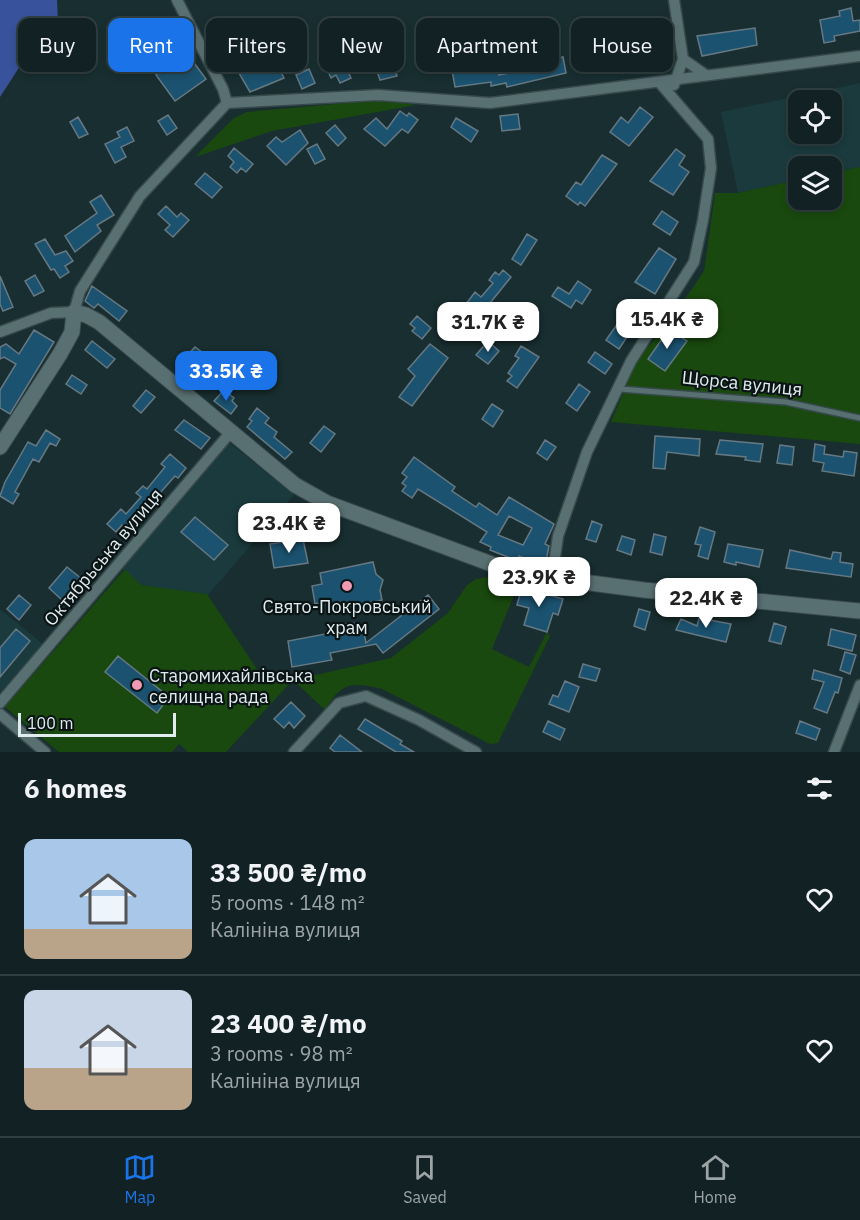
<!DOCTYPE html>
<meta charset="utf-8">
<style>
:root{--surface:#122224;--page:#1b2a2c;--text:#f1f3f6;--muted:#9ca4a6;--line:#313f41;--accent:#1a73e8}
body{margin:0;font-family:"IBM Plex Sans",sans-serif;background:var(--page);color:var(--text);height:100vh;display:flex;flex-direction:column;font-size:22px;white-space:nowrap}
*{box-sizing:border-box;margin:0}
p{font-size:20px;color:var(--muted)}
.icon{flex:none;width:33px;height:33px;fill:none;stroke:currentColor;stroke-width:2;stroke-linecap:round;stroke-linejoin:round}
.map{position:relative;height:752px;overflow:hidden}
.side{display:flex;flex-direction:column;background:var(--surface);flex:1}
.side>*{flex:none}
.banner{position:absolute;left:18px;top:18px;width:825px;height:54px;display:flex;gap:12px}
.fabs{position:absolute;left:788px;top:90px;display:grid;gap:12px}
.fabs a{display:grid;place-items:center;width:54px;height:54px;border-radius:12px;background:var(--surface);box-shadow:0 3px 9px #0003,0 0 0 2px var(--line);font-size:30px}
.scale{position:absolute;left:18px;bottom:15px;width:158px;box-sizing:border-box;padding-left:6px;border:3px solid #e0ecee;border-top:0;font-size:16px;line-height:21px;white-space:nowrap;color:#e0ecee;-webkit-text-stroke:4px #0b1415;paint-order:stroke}
.price{position:absolute;translate:-50% -51px;padding:0 14px;border-radius:12px;background:#fff;color:#222;font-size:20px;line-height:39px;filter:drop-shadow(0 2px 3px #0008)}
.price::after{content:'';position:absolute;left:50%;top:36px;width:18px;height:14px;margin-left:-9px;background:inherit;clip-path:polygon(0 0,100% 0,50% 100%)}
.price.current{background:var(--accent);color:#fff}
ul{padding:0;list-style:none}
li{display:flex;align-items:center;gap:18px;height:150px;padding:0 24px}
li+li{border-top:2px solid var(--line)}
li span{display:grid;place-items:center;flex:none;width:168px;height:120px;border-radius:12px;color:#555}
li>.icon{margin-inline-start:auto}
span .icon{width:72px;height:72px;fill:#fffc;stroke-width:1}
li b{font-size:26px}
h2{display:flex;justify-content:space-between;align-items:center;height:72px;padding:0 24px;font-size:26px}
.pill{padding:0 21px;border-radius:12px;background:var(--surface);box-shadow:0 3px 9px #0003,0 0 0 2px var(--line);font-size:21px;line-height:54px}
.pill.current{background:var(--accent);color:#fff}
.dock{display:flex;justify-content:space-around;align-items:center;height:84px;border-top:2px solid var(--line);background:var(--surface);font-size:16px;color:var(--muted)}
.dock a{display:grid;justify-items:center;gap:3px}
.dock .current{color:var(--accent)}
.map>svg:first-child{display:block}
.built{fill:#1a3a3d;fill-rule:evenodd}
.green{fill:#19490e}
.water{fill:#38539c}
.building{fill:#1b526f;stroke:#667883;stroke-width:1.5;fill-rule:evenodd}
.lines{fill:none;stroke-linecap:round;stroke-linejoin:round}
.lane-casing{stroke:#37494b;stroke-width:8}
.street-casing{stroke:#37494b;stroke-width:13}
.secondary-casing{stroke:#37494b;stroke-width:17}
.lane{stroke:#597072;stroke-width:5}
.street{stroke:#597072;stroke-width:10}
.secondary{stroke:#597072;stroke-width:15}
.poi-dot{fill:#f19ab3;stroke:#0b1415;stroke-width:2}
.labels{text-anchor:middle;dominant-baseline:central;stroke-width:4.5;stroke-linejoin:round;paint-order:stroke}
.street-label{font-size:18px;fill:#e0ecee;stroke:#0b1415}
.poi-label{font-size:18px;fill:#e0ecee;stroke:#0b1415}
</style>
<div class="map">
<svg width="860" height="752" viewBox="0 0 860 752">
<rect width="100%" height="100%" fill="#182e30"/>
<!-- built -->
<path class="built" d="M860 83V167L831 173V166H798V180L738 193 721 112ZM798 100H831V134H798Z
M227 441 294 495 208 595 141 585 122 568Z
M1 610 43 644 0 693V611Z"/>
<!-- green -->
<path class="green" d="M380 100 416 105 272 131 195 157 234 118 247 112Z
M860 167V444L611 422 637 360 668 324 704 271 715 193H738L798 180V200H831V173Z
M125 569 141 585 207 594 259 672 293 680 391 658 448 613 467 585 476 579 495 576 519 583 492 649 529 667 547 632 550 636 498 743 490 744 382 689C351 682 342 682 325 710L293 680 226 752H188L179 744 172 752H59L5 707Z"/>
<!-- water -->
<path class="water" d="M0 0H57L58 22 22 63 0 97Z"/>
<!-- building -->
<path class="building" d="M851 8 853 21 860 20V31L834 36 835 41 824 43 820 20 840 16 839 11Z
M755 28 757 45 702 56 697 36Z
M557 47 559 58 563 57 566 73 507 87 506 83 491 86V82L455 87 452 70 467 67 466 62 477 60 479 69 498 66 499 75 524 70 523 60 548 56 546 49Z
M186 52 206 79 175 101 156 75Z
M269 59 272 66 277 64 284 78 250 92 236 68 247 64 249 69Z
M343 60 351 78 340 83 336 75 331 78 326 67Z
M392 60 397 76 380 80 375 65Z
M309 69 315 83 302 89 296 75Z
M640 107 653 117 629 146 610 132 621 117 628 123Z
M400 111 407 116 409 113 418 120 408 133 402 129 385 146 364 129 376 118 387 129Z
M518 114 520 129 502 131 500 116Z
M168 115 177 128 167 135 158 121Z
M78 117 88 134 79 138 70 122Z
M456 118 478 131 471 142 451 127Z
M335 125 346 138 338 146 326 133Z
M127 127 134 141 121 147 126 157 115 163 105 144 120 137 117 132Z
M300 130 308 143 286 165 267 146 276 137 282 142Z
M317 144 325 159 315 164 307 149Z
M234 148 253 164 246 172 241 168 237 173 230 167 234 162 228 156Z
M676 149 685 156 679 165 689 172 673 195 650 181Z
M602 155 617 164 585 206 580 202 578 205 566 196 576 182 581 185Z
M205 173 222 187 212 198 195 184Z
M101 195 114 215 97 225 101 231 75 252 65 236 97 213 90 202Z
M166 206 177 217 181 213 189 220 173 237 165 230 170 225 158 214Z
M662 211 678 222 670 235 653 224Z
M527 234 537 240 521 265 512 259Z
M45 239 55 255 66 251 73 261 65 266 69 272 60 278 54 269 51 270 35 244Z
M659 248 676 259 655 294 635 282Z
M503 270 511 277 482 313 475 308 470 314 463 308 475 292 481 297 493 283 489 280 495 272 499 275Z
M35 275 44 291 34 296 25 281Z
M0 276 13 307 3 311 0 304Z
M578 281 591 290 582 304 576 300 571 308 552 296 558 287 569 294Z
M92 286 127 311 119 321 98 304 94 308 85 301Z
M630 306 642 314 619 349 606 340Z
M417 316 431 328 422 339 412 331 415 328 410 324Z
M669 329 687 341 665 371 648 359Z
M34 330 54 342 10 414 0 408V390L16 364 4 357 0 359V347L6 344 19 354Z
M92 341 115 359 107 368 85 350Z
M488 341 499 351 488 364 476 355Z
M430 344 448 358 412 406 399 397 415 376 408 369Z
M521 346 539 357 517 388 507 381 512 376 508 373 519 358 515 356Z
M195 347 213 360 195 386 180 374 183 369 178 365Z
M595 352 612 364 605 374 588 362Z
M228 353 241 362 236 369 231 365 226 371 219 366Z
M72 375 87 385 81 394 66 384Z
M579 384 590 392 577 411 566 403Z
M146 390 155 397 141 413 133 406Z
M224 390 234 398 232 401 237 406 231 414 214 401Z
M492 404 503 411 493 427 482 419Z
M257 408 269 418 265 423 277 432 274 437 292 452 285 459 247 427 252 421 249 419Z
M184 420 210 438 201 449 175 430Z
M324 426 335 434 321 452 310 443Z
M46 430 60 439 56 446 50 443 39 462 33 459 15 492 19 494 13 504 0 496 5 482 28 442 36 446Z
M655 436 700 439 699 456 667 452 665 469 653 468Z
M545 440 556 447 547 460 537 453Z
M720 440 763 444 760 462 745 460 746 457 716 454Z
M815 444 825 446 824 454 843 457 844 451 857 453 854 476 822 471 824 463 813 461Z
M780 445 794 447 792 465 777 463Z
M170 454 186 468 178 478 175 476 145 510 142 508 125 527 122 525 116 532 107 524 121 509 126 514 141 497 136 493 143 486 147 489 165 467 161 464Z
M414 457 455 487 452 491 476 507 479 503 497 515 509 497 554 524 545 544 549 546 545 566 519 556 518 561 490 550 491 547 480 542 487 532 418 489 412 498 402 491 406 486 402 483 407 477 402 473ZM509 516 532 528 523 545 498 535Z
M195 517 228 545 214 560 181 532Z
M592 521 602 525 596 542 586 539Z
M700 527 715 532 708 559 698 556 701 545 695 544Z
M654 534 666 537 662 555 650 552Z
M622 536 635 540 631 555 617 550Z
M303 539 308 563 274 568 270 544Z
M728 544 763 550 759 567 736 562V565L724 562Z
M790 550 831 559 833 552 841 553 840 562 853 564 851 577 786 568Z
M373 562 376 574 383 580 380 590 382 600 328 611 326 602 315 604 312 586 322 584 320 573Z
M67 567 82 579 63 601 49 588Z
M522 587 563 599 558 615 553 613 547 632 524 625 529 608 517 605Z
M19 595 31 605 19 620 7 609Z
M428 595 439 609 383 653 376 644 330 653 332 660 292 667 288 641 347 630 346 624 354 623 355 629 363 627 366 643Z
M639 609 650 612 645 630 634 626Z
M699 618 731 624 726 642 676 630 681 619 697 626Z
M774 623 786 627 781 644 769 641Z
M16 629 30 641 0 677V648Z
M831 629 856 635 852 651 828 645Z
M845 652 856 655 850 674 840 670Z
M118 656 169 697 157 713 105 672Z
M583 664 600 669 596 681 579 677Z
M814 670 842 678 838 693 835 692 827 713 814 708 824 682 812 679Z
M565 681 579 687 569 712 549 704 553 695 558 697Z
M291 702 305 716 294 728 289 722 284 728 274 719Z
M365 719 402 741 400 744 414 752H396L358 729Z
M548 721 565 729 560 740 543 732Z
M800 721 820 729 816 740 796 733Z
M340 735 362 752H335L330 748Z"/>
<g class="lines">
<!-- lane casing -->
<g class="lane-casing">
<path id="lane" d="M620 389 786 402 860 418"/>
</g>
<!-- street casing -->
<g class="street-casing">
<path id="street" d="M177 0 223 89 227 103
M674 0 683 59 674 85
M683 59 706 75
M0 332 51 313 74 312 80 291 140 196 227 103 378 95 490 103 860 56
M552 578 558 536 587 452 631 361 694 262 703 220 711 168 708 139 659 82
M0 703 230 433
M0 714 45 752
M294 752 339 703 366 696 419 720 476 752
M834 752 860 685"/>
</g>
<!-- secondary casing -->
<g class="secondary-casing">
<path id="secondary" d="M0 447 60 354 72 332 74 312 86 315 99 322 295 485 327 503 505 569 552 578 644 590 860 611"/>
</g>
<!-- lane -->
<use href="#lane" class="lane"/>
<!-- street -->
<use href="#street" class="street"/>
<!-- secondary -->
<use href="#secondary" class="secondary"/>
</g>
<!-- markers -->
<g class="poi-dot">
<circle cx="347" cy="586" r="6"/>
<circle cx="137" cy="685" r="6"/>
</g>
<g class="labels">
<!-- street labels -->
<g class="street-label">
<text transform="translate(742 383) rotate(6)">Щорса вулиця</text>
<text transform="translate(103 557) rotate(-50)">Октябрьська вулиця</text>
</g>
<!-- poi labels -->
<g class="poi-label">
<text x="347" y="606">Свято-Покровський<tspan x="347" dy="21">храм</tspan></text>
<text x="149" y="675" text-anchor="start">Старомихайлівська<tspan x="149" dy="21">селищна рада</tspan></text>
</g>
</g>
</svg>
<div class="fabs">
<a><svg class="icon" aria-label="locate" viewBox="0 0 24 24"><circle cx="12" cy="12" r="6"/><path d="M12 2v4M12 18v4M2 12h4M18 12h4"/></svg></a>
<a><svg class="icon" aria-label="layers" viewBox="0 0 24 24"><path d="M12 4l9 5-9 5-9-5zM3 14l9 5 9-5"/></svg></a>
</div>
<div class="scale">100 m</div>
<b class="price" style="left:667px;top:350px">15.4K ₴</b>
<b class="price" style="left:488px;top:353px">31.7K ₴</b>
<b class="price current" style="left:226px;top:402px">33.5K ₴</b>
<b class="price" style="left:289px;top:554px">23.4K ₴</b>
<b class="price" style="left:539px;top:608px">23.9K ₴</b>
<b class="price" style="left:706px;top:629px">22.4K ₴</b>
<div class="banner">
<a class="pill">Buy</a>
<a class="pill current">Rent</a>
<a class="pill">Filters</a>
<a class="pill">New</a>
<a class="pill">Apartment</a>
<a class="pill">House</a>
</div>
</div>
<section class="side">
<h2>6 homes<svg class="icon" aria-label="filters" viewBox="0 0 24 24"><path d="M4 7h16M4 17h16"/><circle cx="9" cy="7" r="2"/><circle cx="15" cy="17" r="2"/></svg></h2>
<ul>
<li><span style="background:linear-gradient(#a9c7e8 75%,#b9a48a 0)"><svg class="icon" aria-label="home" viewBox="0 0 24 24"><path d="M3 11l9-7 9 7M6 9v11h12V9"/></svg></span><div><b>33 500 ₴/mo</b><p>5 rooms · 148 m²</p><p>Калініна вулиця</p></div><svg class="icon" aria-label="heart" viewBox="0 0 24 24"><path d="M12 20l-8-8c-3-5 5-10 8-4 3-6 11-1 8 4z"/></svg></li>
<li><span style="background:linear-gradient(#c9d6e8 65%,#b9a48a 0)"><svg class="icon" aria-label="home" viewBox="0 0 24 24"><path d="M3 11l9-7 9 7M6 9v11h12V9"/></svg></span><div><b>23 400 ₴/mo</b><p>3 rooms · 98 m²</p><p>Калініна вулиця</p></div><svg class="icon" aria-label="heart" viewBox="0 0 24 24"><path d="M12 20l-8-8c-3-5 5-10 8-4 3-6 11-1 8 4z"/></svg></li>
</ul>
</section>
<nav class="dock">
<a class="current"><svg class="icon" aria-label="map" viewBox="0 0 24 24"><path d="M3 6l6-2 6 2 6-2v14l-6 2-6-2-6 2zM9 4v14M15 6v14"/></svg>Map</a>
<a><svg class="icon" aria-label="saved" viewBox="0 0 24 24"><path d="M7 4h10v16l-5-4-5 4z"/></svg>Saved</a>
<a><svg class="icon" aria-label="home" viewBox="0 0 24 24"><path d="M3 11l9-7 9 7M6 9v11h12V9"/></svg>Home</a>
</nav>
